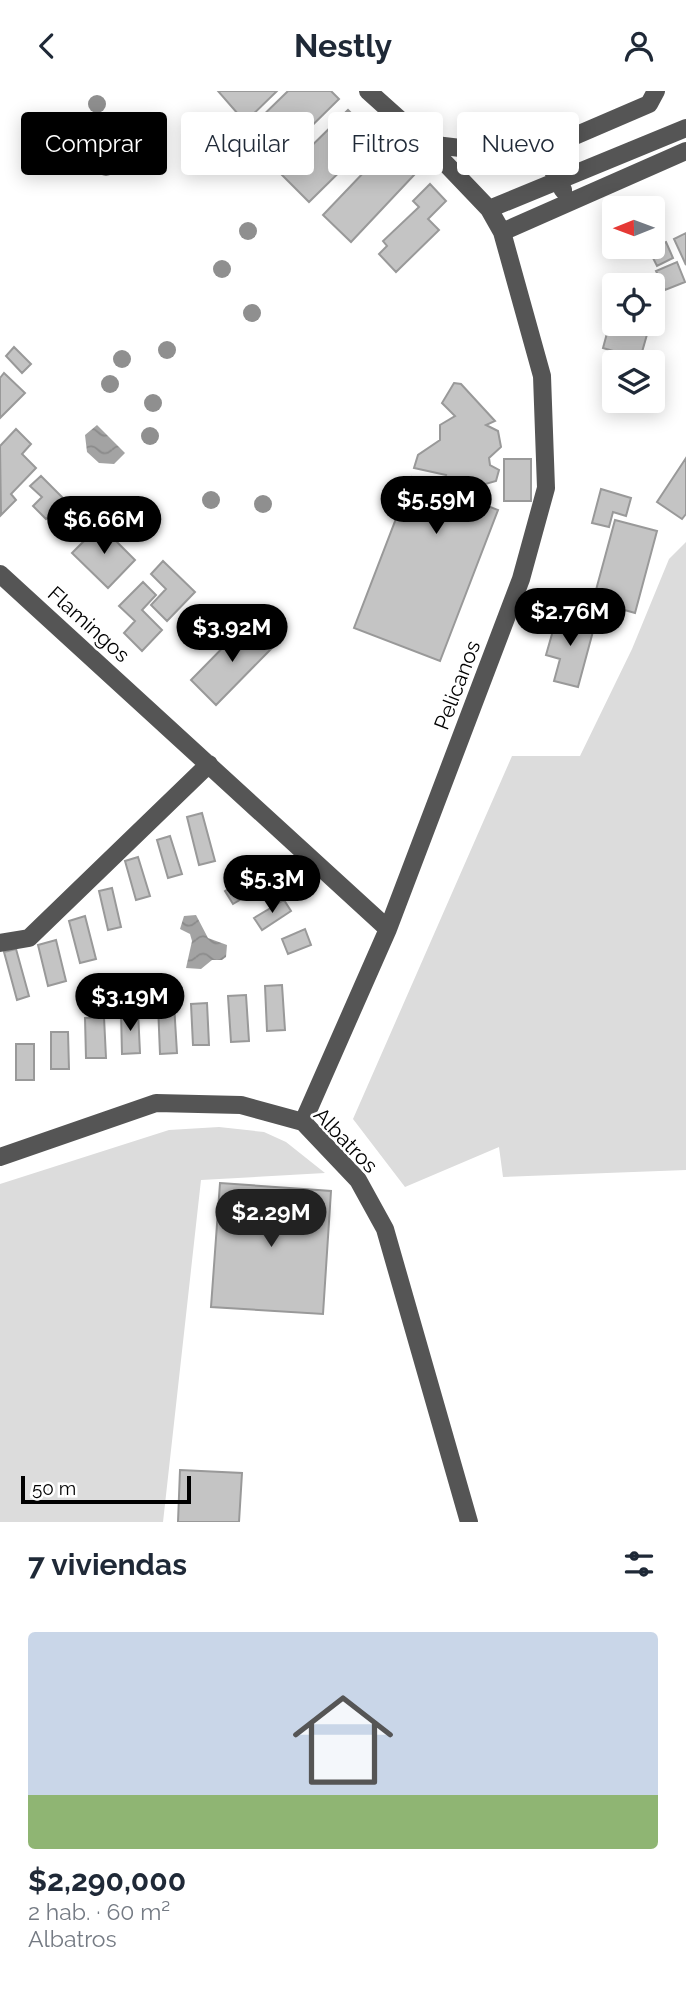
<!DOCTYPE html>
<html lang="es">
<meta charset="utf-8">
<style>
:root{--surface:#fff;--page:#f6f6f7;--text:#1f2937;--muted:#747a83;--accent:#000}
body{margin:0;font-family:Raleway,sans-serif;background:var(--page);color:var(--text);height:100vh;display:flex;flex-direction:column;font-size:26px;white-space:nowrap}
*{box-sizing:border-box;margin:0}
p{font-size:23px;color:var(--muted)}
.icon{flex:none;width:38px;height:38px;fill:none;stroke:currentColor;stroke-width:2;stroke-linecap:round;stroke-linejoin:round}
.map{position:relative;height:1431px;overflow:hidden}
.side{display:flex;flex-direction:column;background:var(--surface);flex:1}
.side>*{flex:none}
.banner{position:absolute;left:21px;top:21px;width:644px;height:63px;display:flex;gap:14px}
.needle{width:46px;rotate:269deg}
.fabs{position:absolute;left:602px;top:105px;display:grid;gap:14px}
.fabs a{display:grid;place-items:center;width:63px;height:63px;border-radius:7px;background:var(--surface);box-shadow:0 4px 18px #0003;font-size:35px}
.scale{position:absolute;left:21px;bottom:18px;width:170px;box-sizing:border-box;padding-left:7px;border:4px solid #000;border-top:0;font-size:19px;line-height:24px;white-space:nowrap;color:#000;-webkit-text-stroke:5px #fff;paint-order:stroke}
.price{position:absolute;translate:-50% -60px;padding:0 16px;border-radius:24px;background:var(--accent);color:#fff;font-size:23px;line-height:46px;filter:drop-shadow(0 2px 4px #0008)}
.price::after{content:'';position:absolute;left:50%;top:42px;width:21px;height:16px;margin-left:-10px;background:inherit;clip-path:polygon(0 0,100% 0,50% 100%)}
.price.active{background:#222;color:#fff}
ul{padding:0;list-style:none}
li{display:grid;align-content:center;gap:14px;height:371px;padding:0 28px}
li span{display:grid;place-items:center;height:217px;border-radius:7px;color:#555}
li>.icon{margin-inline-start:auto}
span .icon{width:126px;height:126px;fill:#fffc;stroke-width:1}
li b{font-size:30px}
h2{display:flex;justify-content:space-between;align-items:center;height:84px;padding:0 28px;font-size:30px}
.chip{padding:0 24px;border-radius:7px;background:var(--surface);box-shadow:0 4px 18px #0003;font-size:24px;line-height:63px}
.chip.active{background:var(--accent);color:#fff}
header{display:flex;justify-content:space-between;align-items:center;height:91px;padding:0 28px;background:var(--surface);font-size:32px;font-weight:700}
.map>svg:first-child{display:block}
.green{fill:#dcdcdc}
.water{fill:url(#water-waves)}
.building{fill:#c4c4c4;stroke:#999;stroke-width:2}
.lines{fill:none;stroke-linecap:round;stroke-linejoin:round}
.minor{stroke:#555;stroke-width:18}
.tree{fill:#8f8f8f}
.labels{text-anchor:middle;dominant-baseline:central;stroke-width:5;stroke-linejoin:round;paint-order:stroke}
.street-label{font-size:21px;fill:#000;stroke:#fff}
</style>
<header><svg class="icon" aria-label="back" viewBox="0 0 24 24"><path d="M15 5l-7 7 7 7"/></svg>Nestly<svg class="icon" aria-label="person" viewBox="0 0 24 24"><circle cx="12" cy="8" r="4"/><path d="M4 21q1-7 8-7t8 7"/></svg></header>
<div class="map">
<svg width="686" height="1431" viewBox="0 0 686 1431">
<defs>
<pattern id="water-waves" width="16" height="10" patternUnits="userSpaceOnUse" patternTransform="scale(1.75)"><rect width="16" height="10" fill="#a3a3a3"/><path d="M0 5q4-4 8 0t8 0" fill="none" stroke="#8b8b8b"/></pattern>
</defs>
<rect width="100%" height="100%" fill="#fff"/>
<!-- green -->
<path class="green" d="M686 451V1079L503 1086 499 1056 405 1096 353 1028 512 665H580L632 558 669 468Z
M219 1036 264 1041 286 1051 325 1082 201 1089 163 1431H0V1093L169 1039Z"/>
<!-- water -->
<path class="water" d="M97 334 125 362 114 373 99 372 87 361 85 344Z
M196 824 208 847 227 854 226 866 222 869H212L201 878 186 877 192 850 190 843 180 838 184 825Z"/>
<!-- building -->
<path class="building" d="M218 0H277L245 31Z
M288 0H331L339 8 276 70 247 40Z
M348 19 375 46 309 111 282 84Z
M388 56 415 83 351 151 323 124Z
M430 93 446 110 428 128 439 139 396 181 379 163 387 155 383 150 419 116 413 110Z
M686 142V174L674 148Z
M666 151 673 167 657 175 649 159Z
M677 171 685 191 665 199 656 180Z
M614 216V233H650L640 268 603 257Z
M14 256 31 273 22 282 6 265Z
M4 282 25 302 0 327V287Z
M454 292 461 293 495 330 486 334 498 340 501 356 489 367 490 374 499 379 496 390 482 394 471 391 465 406 498 419 440 570 354 537 412 386 441 397 446 384 414 377 418 364 440 349V334L455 325 442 312Z
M16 338 31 353 22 363 36 377 11 403 16 409 1 424 0 355Z
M686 367V423L682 428 657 411Z
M504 368H531V410H504Z
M41 385 65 409 46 428 33 415 42 406 30 395Z
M601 398 631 407 626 425 613 421 609 436 592 432Z
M615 429 657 440 635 522 593 510Z
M100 434 135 469 108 497 72 462Z
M163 470 195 501 167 530 151 514 166 498 151 483Z
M143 491 156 504 142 519 162 539 142 560 124 542 135 530 119 515Z
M558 522 595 533 578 596 554 590 560 568 546 564Z
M247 532 272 557 216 614 191 589Z
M202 722 215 770 199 774 187 726Z
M170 745 182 783 168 787 157 749Z
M138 766 150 805 136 809 125 770Z
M258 781 265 794 233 813 225 800Z
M112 797 121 836 108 839 99 800Z
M284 809 291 820 262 839 254 827Z
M85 825 96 868 80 872 69 830Z
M305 838 311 854 288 863 282 848Z
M56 849 66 890 48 895 38 854Z
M16 858 29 905 17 909 4 861Z
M282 894 285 939 267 940 265 895Z
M246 904 249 950 231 951 228 905Z
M207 912 209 954H193L191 913Z
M174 913 177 962 160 963 158 914Z
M138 920 140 962 122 963 121 921Z
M104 926 106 967H86L85 927Z
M51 941H68L69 978H51Z
M16 953H34V989H16Z
M220 1092 331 1100 323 1223 211 1216Z
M180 1379 242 1382 239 1431H178Z"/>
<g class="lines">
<!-- minor -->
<path class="minor" d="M427 53 494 61 542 59 649 13 656 0
M542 59 563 99
M489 118 686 37
M502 141 686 60
M0 483 388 838
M0 852 29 847 209 673
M303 1031 388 838 521 488 546 397 542 285 502 141 489 118 427 53 368 0
M0 1066 156 1012 241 1014 303 1031 358 1089 385 1138 469 1431"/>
</g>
<!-- trees -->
<g class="tree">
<circle cx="97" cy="13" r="9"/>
<circle cx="31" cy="32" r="9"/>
<circle cx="106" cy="76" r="9"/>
<circle cx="248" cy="140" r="9"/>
<circle cx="222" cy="178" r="9"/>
<circle cx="252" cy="222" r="9"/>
<circle cx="167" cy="259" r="9"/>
<circle cx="122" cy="268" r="9"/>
<circle cx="110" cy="293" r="9"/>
<circle cx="153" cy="312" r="9"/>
<circle cx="150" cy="345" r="9"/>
<circle cx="211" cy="409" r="9"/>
<circle cx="263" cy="413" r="9"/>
</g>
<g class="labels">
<!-- street labels -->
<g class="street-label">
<text transform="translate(89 533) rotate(42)">Flamingos</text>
<text transform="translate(457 594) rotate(-69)">Pelicanos</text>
<text transform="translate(346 1049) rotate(46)">Albatros</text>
</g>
</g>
</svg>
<div class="fabs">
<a><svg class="needle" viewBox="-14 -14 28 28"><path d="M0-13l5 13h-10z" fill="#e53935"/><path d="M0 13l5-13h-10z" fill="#747a83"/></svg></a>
<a><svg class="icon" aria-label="locate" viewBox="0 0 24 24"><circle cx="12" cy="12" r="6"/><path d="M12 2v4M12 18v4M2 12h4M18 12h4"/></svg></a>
<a><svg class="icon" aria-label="layers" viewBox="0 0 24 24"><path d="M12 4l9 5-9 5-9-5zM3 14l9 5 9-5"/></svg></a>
</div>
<div class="scale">50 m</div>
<b class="price" style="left:436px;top:445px">$5.59M</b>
<b class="price" style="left:104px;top:465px">$6.66M</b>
<b class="price" style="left:570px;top:557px">$2.76M</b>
<b class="price" style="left:232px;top:573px">$3.92M</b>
<b class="price" style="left:272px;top:824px">$5.3M</b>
<b class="price" style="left:130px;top:942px">$3.19M</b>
<b class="price active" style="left:271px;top:1158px">$2.29M</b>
<div class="banner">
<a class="chip active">Comprar</a>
<a class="chip">Alquilar</a>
<a class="chip">Filtros</a>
<a class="chip">Nuevo</a>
</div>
</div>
<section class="side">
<h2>7 viviendas<svg class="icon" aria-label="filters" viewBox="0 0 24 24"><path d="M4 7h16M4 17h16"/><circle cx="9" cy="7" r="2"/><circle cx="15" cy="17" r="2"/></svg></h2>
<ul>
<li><span style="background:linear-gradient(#c9d6e8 75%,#8fb573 0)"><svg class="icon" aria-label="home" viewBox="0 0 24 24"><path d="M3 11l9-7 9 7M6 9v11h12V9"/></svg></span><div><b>$2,290,000</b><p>2 hab. · 60 m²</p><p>Albatros</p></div></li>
</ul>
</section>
